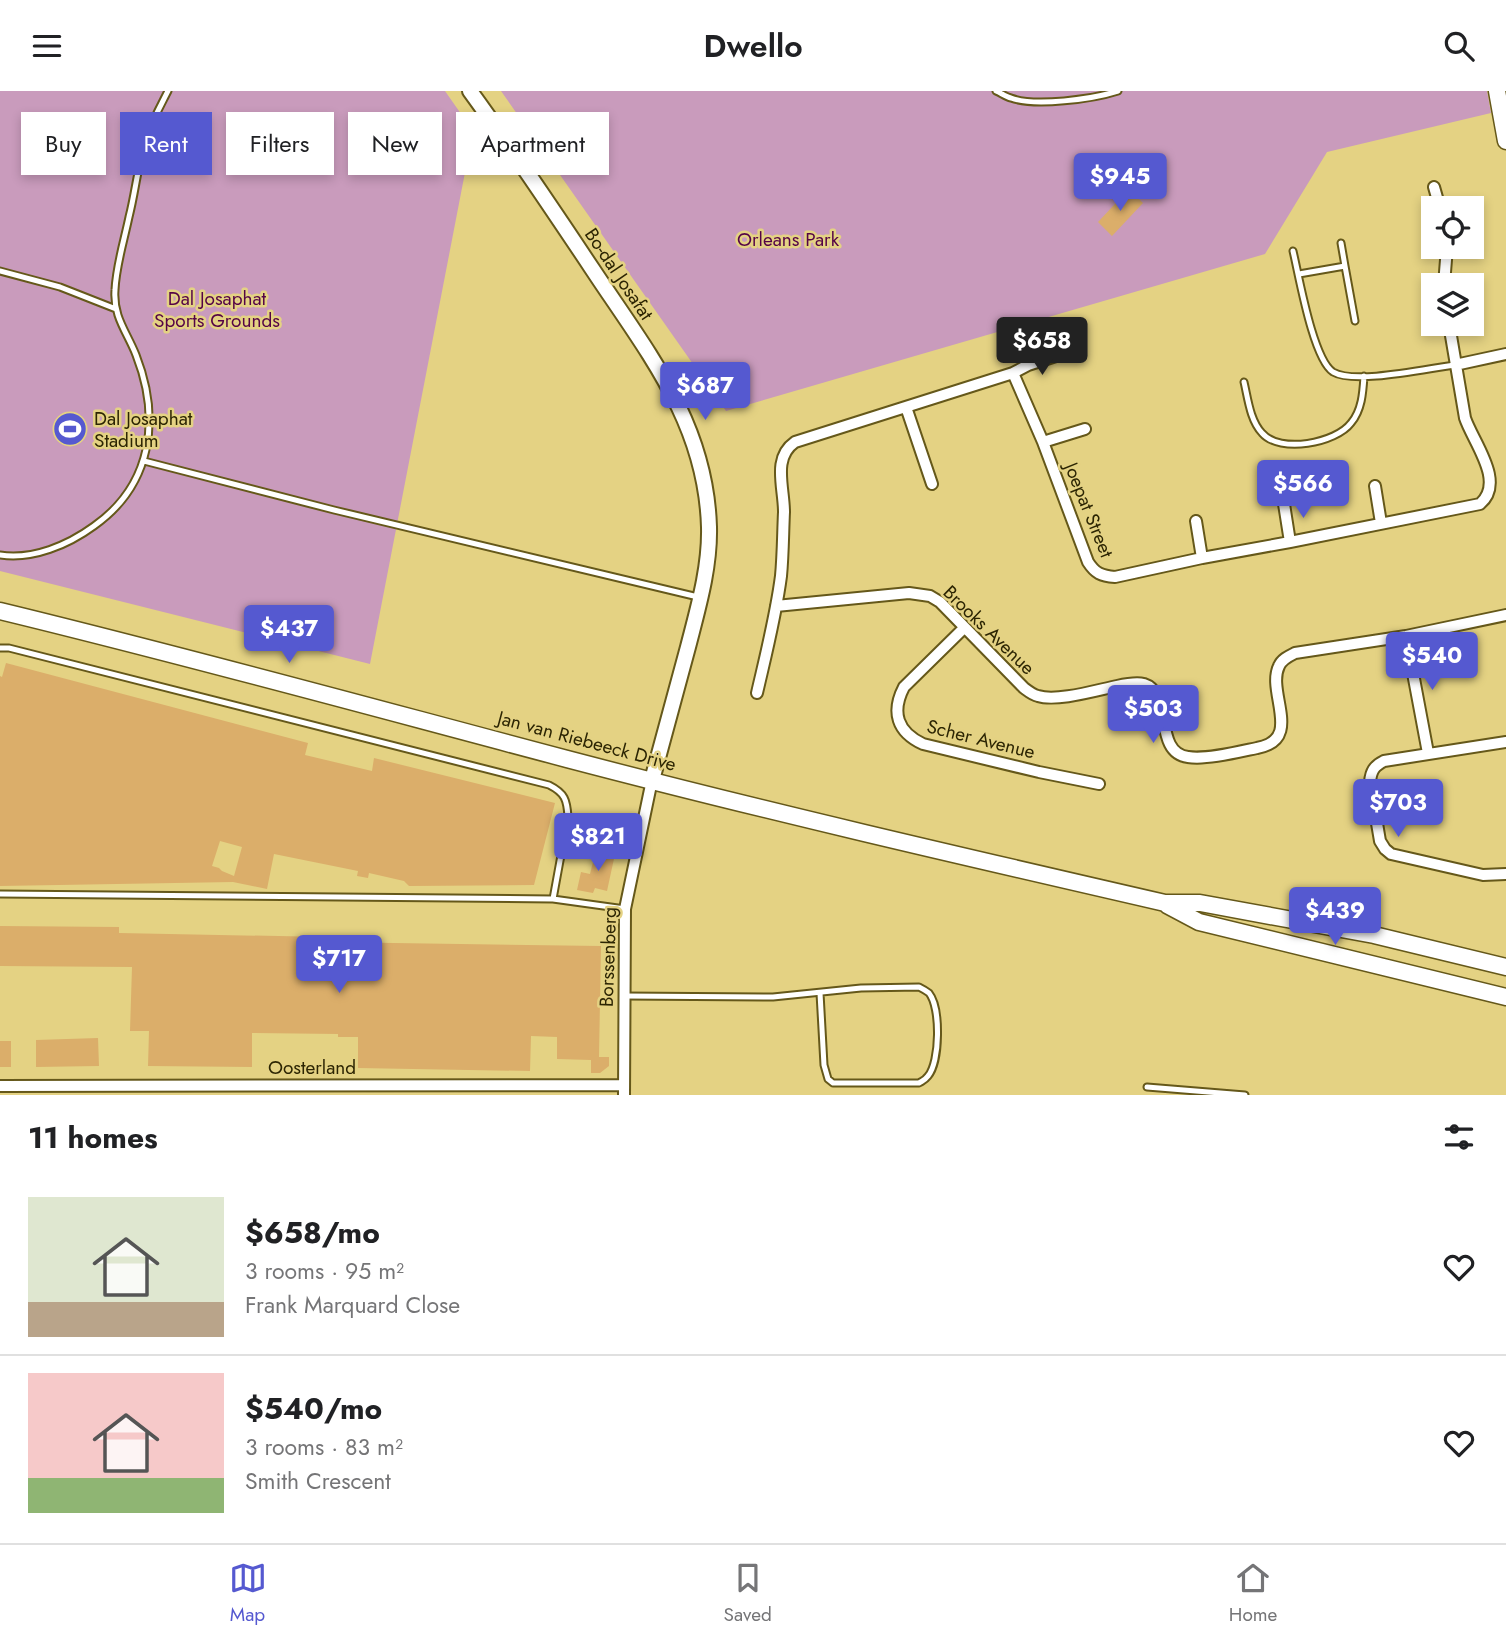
<!DOCTYPE html>
<meta charset="utf-8">
<style>
:root{--surface:#fff;--page:#f6f6f6;--text:#202124;--muted:#757577;--line:#e0e0e0;--accent:#5559d0}
body{margin:0;font-family:Jost,sans-serif;background:var(--page);color:var(--text);height:100vh;display:flex;flex-direction:column;font-size:26px;white-space:nowrap}
*{box-sizing:border-box;margin:0}
p{font-size:23px;color:var(--muted)}
.icon{flex:none;width:38px;height:38px;fill:none;stroke:currentColor;stroke-width:2;stroke-linecap:round;stroke-linejoin:round}
.map{position:relative;height:1004px;overflow:hidden}
.drawer{display:flex;flex-direction:column;background:var(--surface);flex:1}
.drawer>*{flex:none}
.banner{position:absolute;left:21px;top:21px;width:700px;height:63px;display:flex;gap:14px}
.controls{position:absolute;left:1421px;top:105px;display:grid;gap:14px}
.controls a{display:grid;place-items:center;width:63px;height:63px;border-radius:0px;background:var(--surface);box-shadow:0 4px 10px #0003;font-size:35px}
.price{position:absolute;translate:-50% -60px;padding:0 16px;border-radius:7px;background:var(--accent);color:#fff;font-size:23px;line-height:46px;filter:drop-shadow(0 2px 4px #0008)}
.price::after{content:'';position:absolute;left:50%;top:42px;width:21px;height:16px;margin-left:-10px;background:inherit;clip-path:polygon(0 0,100% 0,50% 100%)}
.price.current{background:#222;color:#fff}
ul{padding:0;list-style:none}
li{display:flex;align-items:center;gap:21px;height:175px;padding:0 28px}
li+li{border-top:2px solid var(--line)}
li span{display:grid;place-items:center;flex:none;width:196px;height:140px;border-radius:0px;color:#555}
li>.icon{margin-inline-start:auto}
span .icon{width:84px;height:84px;fill:#fffc;stroke-width:1}
li b{font-size:30px}
h2{display:flex;justify-content:space-between;align-items:center;height:84px;padding:0 28px;font-size:30px}
.chip{padding:0 24px;border-radius:0px;background:var(--surface);box-shadow:0 4px 10px #0003;font-size:24px;line-height:63px}
.chip.current{background:var(--accent);color:#fff}
header{display:flex;justify-content:space-between;align-items:center;height:91px;padding:0 28px;background:var(--surface);font-size:32px;font-weight:600}
.menu{display:flex;justify-content:space-around;align-items:center;height:98px;border-top:2px solid var(--line);background:var(--surface);font-size:19px;color:var(--muted)}
.menu a{display:grid;justify-items:center;gap:4px}
.menu .current{color:var(--accent)}
.map>svg:first-child{display:block}
.green{fill:#c99bbc}
.building{fill:#dbae6a;fill-rule:evenodd}
.lines{fill:none;stroke-linecap:round;stroke-linejoin:round}
.service-casing{stroke:#65581a;stroke-width:9}
.minor-casing{stroke:#65581a;stroke-width:14}
.tertiary-casing{stroke:#65581a;stroke-width:18}
.secondary-casing{stroke:#65581a;stroke-width:19}
.service{stroke:#fff;stroke-width:5}
.minor{stroke:#fff;stroke-width:10}
.tertiary{stroke:#fff;stroke-width:14}
.secondary{stroke:#fff;stroke-width:16}
.labels{text-anchor:middle;dominant-baseline:central;stroke-width:5;stroke-linejoin:round;paint-order:stroke}
.park-label{font-size:19px;fill:#540346;stroke:#e4d283}
.street-label{font-size:19px;fill:#2c2503;stroke:#e4d283}
.poi-label{font-size:19px;fill:#2c2503;stroke:#e4d283;text-anchor:start}
</style>
<header><svg class="icon" aria-label="menu" viewBox="0 0 24 24"><path d="M4 6h16M4 12h16M4 18h16"/></svg>Dwello<svg class="icon" aria-label="search" viewBox="0 0 24 24"><circle cx="10" cy="10" r="6"/><path d="M15 15l6 6"/></svg></header>
<div class="map">
<svg width="1506" height="1004" viewBox="0 0 1506 1004">
<rect width="100%" height="100%" fill="#e4d283"/>
<!-- green -->
<path class="green" d="M0 0H445L473 40 370 573 0 480Z
M501 0H1487L1491 22 1327 61 1265 163 726 320Z"/>
<!-- building -->
<path class="building" d="M1129 98 1143 112 1112 145 1098 131Z
M6 572 308 652 305 664 372 680 374 667 555 712 534 794 409 795 404 790 369 782 368 787 357 785 358 780 274 763 267 798 233 791 0 795V585L2 586ZM220 750 242 756 234 785 222 780 219 777 212 775Z
M596 759 615 763 607 800 595 797 593 802 577 799 581 781 590 783Z
M0 835 119 836V842L327 846V851L601 855 599 966H609V975L600 982H591V969L557 968V946L531 945 530 980 358 977V946H338V943L252 942V976L148 975 149 940H130L132 876 0 875Z
M98 947 99 975 36 976V949Z
M0 950H11V976H0Z"/>
<g class="lines">
<!-- service casing -->
<g class="service-casing">
<path id="service" d="M996 0C1001 2 1006 6 1011 7 1035 16 1093 8 1118 0
M1341 152 1345 175
M1293 160C1299 185 1313 268 1333 281 1355 294 1429 277 1455 274
M0 180 60 196 116 218
M1299 183 1345 175 1355 230
M1244 291C1248 308 1250 329 1262 342 1280 363 1336 352 1351 332 1362 319 1363 301 1364 285
M144 370 334 419 698 506
M0 464C33 469 68 454 94 435 152 394 161 328 136 264 127 241 113 226 115 199 116 175 124 150 129 126 136 99 138 70 148 43 153 28 161 14 168 0
M0 557H9L549 694C565 702 567 709 568 726L553 808
M0 803 553 808 625 818
M624 905 773 906 861 897 919 896C923 898 925 899 929 902 941 917 940 971 928 985 925 989 924 989 919 992H833L828 988 824 974 820 902
M1147 996 1245 1004"/>
</g>
<!-- minor casing -->
<g class="minor-casing">
<path id="minor" d="M1434 96 1440 117
M1444 194 1447 156
M1455 274 1506 263
M1013 282 1028 274 1059 264
M906 316 932 393
M1043 351 1085 338
M1375 395 1381 432
M1284 413 1290 451
M1196 430 1202 467
M776 515 909 502 930 505 940 511 1024 597C1028 600 1033 604 1038 605 1057 611 1097 599 1117 595 1126 593 1136 591 1144 593 1173 602 1153 662 1188 666 1206 669 1238 661 1257 657 1304 649 1266 601 1279 575 1282 568 1289 565 1295 562L1406 545 1506 524
M964 537 904 596C891 621 897 641 923 653L1039 681 1099 693
M1406 545 1428 662
M757 602C766 563 776 524 781 485 783 464 783 442 784 421 784 396 772 367 795 351L1013 282 1043 351 1088 471C1095 482 1101 485 1115 486L1202 467 1290 451 1480 413C1506 391 1473 351 1465 327L1449 233
M1506 651 1384 670C1374 675 1371 680 1370 691L1380 750 1385 758 1391 763 1483 784 1506 783
M0 995 623 994
M624 1004 625 818 652 689"/>
</g>
<!-- tertiary casing -->
<g class="tertiary-casing">
<path id="tertiary" d="M470 0C513 59 553 119 593 179 648 262 706 332 709 436 710 477 698 517 688 556 676 601 664 645 652 689"/>
</g>
<!-- secondary casing -->
<g class="secondary-casing">
<path id="secondary" d="M1497 0 1506 50
M0 520C190 566 378 618 567 668 765 720 965 766 1165 812H1200L1374 844 1506 876
M1167 814 1199 831 1506 906"/>
</g>
<!-- service -->
<use href="#service" class="service"/>
<!-- minor -->
<use href="#minor" class="minor"/>
<!-- tertiary -->
<use href="#tertiary" class="tertiary"/>
<!-- secondary -->
<use href="#secondary" class="secondary"/>
</g>
<!-- icons -->
<defs>
<g id="stadium-disc" transform="scale(1.75)"><circle r="9.5" fill="#5559d0" stroke="#e4d283"/><path d="M0-5a6.5 5 0 1 0 0 10a6.5 5 0 1 0 0-10ZM-3.5-1.8h7v3.6h-7Z" fill="#fff"/></g>
</defs>
<g fill-rule="evenodd">
<use href="#stadium-disc" x="70" y="338"/>
</g>
<g class="labels">
<!-- park labels -->
<g class="park-label">
<text x="788" y="148">Orleans Park</text>
<text x="217" y="207">Dal Josaphat<tspan x="217" dy="22">Sports Grounds</tspan></text>
</g>
<!-- street labels -->
<g class="street-label">
<text transform="translate(619 183) rotate(56)">Bo-dal Josafat</text>
<text transform="translate(1089 419) rotate(68)">Joepat Street</text>
<text transform="translate(989 539) rotate(44)">Brooks Avenue</text>
<text transform="translate(981 648) rotate(14)">Scher Avenue</text>
<text transform="translate(587 650) rotate(15)">Jan van Riebeeck Drive</text>
<text transform="translate(608 866) rotate(-88)">Borssenberg</text>
<text x="312" y="976">Oosterland</text>
</g>
<!-- poi labels -->
<g class="poi-label">
<text x="94" y="327">Dal Josaphat<tspan x="94" dy="22">Stadium</tspan></text>
</g>
</g>
</svg>
<div class="controls">
<a><svg class="icon" aria-label="locate" viewBox="0 0 24 24"><circle cx="12" cy="12" r="6"/><path d="M12 2v4M12 18v4M2 12h4M18 12h4"/></svg></a>
<a><svg class="icon" aria-label="layers" viewBox="0 0 24 24"><path d="M12 4l9 5-9 5-9-5zM3 14l9 5 9-5"/></svg></a>
</div>
<b class="price" style="left:1120px;top:122px">$945</b>
<b class="price current" style="left:1042px;top:286px">$658</b>
<b class="price" style="left:705px;top:331px">$687</b>
<b class="price" style="left:1303px;top:429px">$566</b>
<b class="price" style="left:289px;top:574px">$437</b>
<b class="price" style="left:1432px;top:601px">$540</b>
<b class="price" style="left:1153px;top:654px">$503</b>
<b class="price" style="left:1398px;top:748px">$703</b>
<b class="price" style="left:598px;top:782px">$821</b>
<b class="price" style="left:1335px;top:856px">$439</b>
<b class="price" style="left:339px;top:904px">$717</b>
<div class="banner">
<a class="chip">Buy</a>
<a class="chip current">Rent</a>
<a class="chip">Filters</a>
<a class="chip">New</a>
<a class="chip">Apartment</a>
</div>
</div>
<section class="drawer">
<h2>11 homes<svg class="icon" aria-label="filters" viewBox="0 0 24 24"><path d="M4 7h16M4 17h16"/><circle cx="9" cy="7" r="2"/><circle cx="15" cy="17" r="2"/></svg></h2>
<ul>
<li><span style="background:linear-gradient(#dfe7d0 75%,#b9a48a 0)"><svg class="icon" aria-label="home" viewBox="0 0 24 24"><path d="M3 11l9-7 9 7M6 9v11h12V9"/></svg></span><div><b>$658/mo</b><p>3 rooms · 95 m²</p><p>Frank Marquard Close</p></div><svg class="icon" aria-label="heart" viewBox="0 0 24 24"><path d="M12 20l-8-8c-3-5 5-10 8-4 3-6 11-1 8 4z"/></svg></li>
<li><span style="background:linear-gradient(#f6c9c9 75%,#8fb573 0)"><svg class="icon" aria-label="home" viewBox="0 0 24 24"><path d="M3 11l9-7 9 7M6 9v11h12V9"/></svg></span><div><b>$540/mo</b><p>3 rooms · 83 m²</p><p>Smith Crescent</p></div><svg class="icon" aria-label="heart" viewBox="0 0 24 24"><path d="M12 20l-8-8c-3-5 5-10 8-4 3-6 11-1 8 4z"/></svg></li>
</ul>
</section>
<nav class="menu">
<a class="current"><svg class="icon" aria-label="map" viewBox="0 0 24 24"><path d="M3 6l6-2 6 2 6-2v14l-6 2-6-2-6 2zM9 4v14M15 6v14"/></svg>Map</a>
<a><svg class="icon" aria-label="saved" viewBox="0 0 24 24"><path d="M7 4h10v16l-5-4-5 4z"/></svg>Saved</a>
<a><svg class="icon" aria-label="home" viewBox="0 0 24 24"><path d="M3 11l9-7 9 7M6 9v11h12V9"/></svg>Home</a>
</nav>
